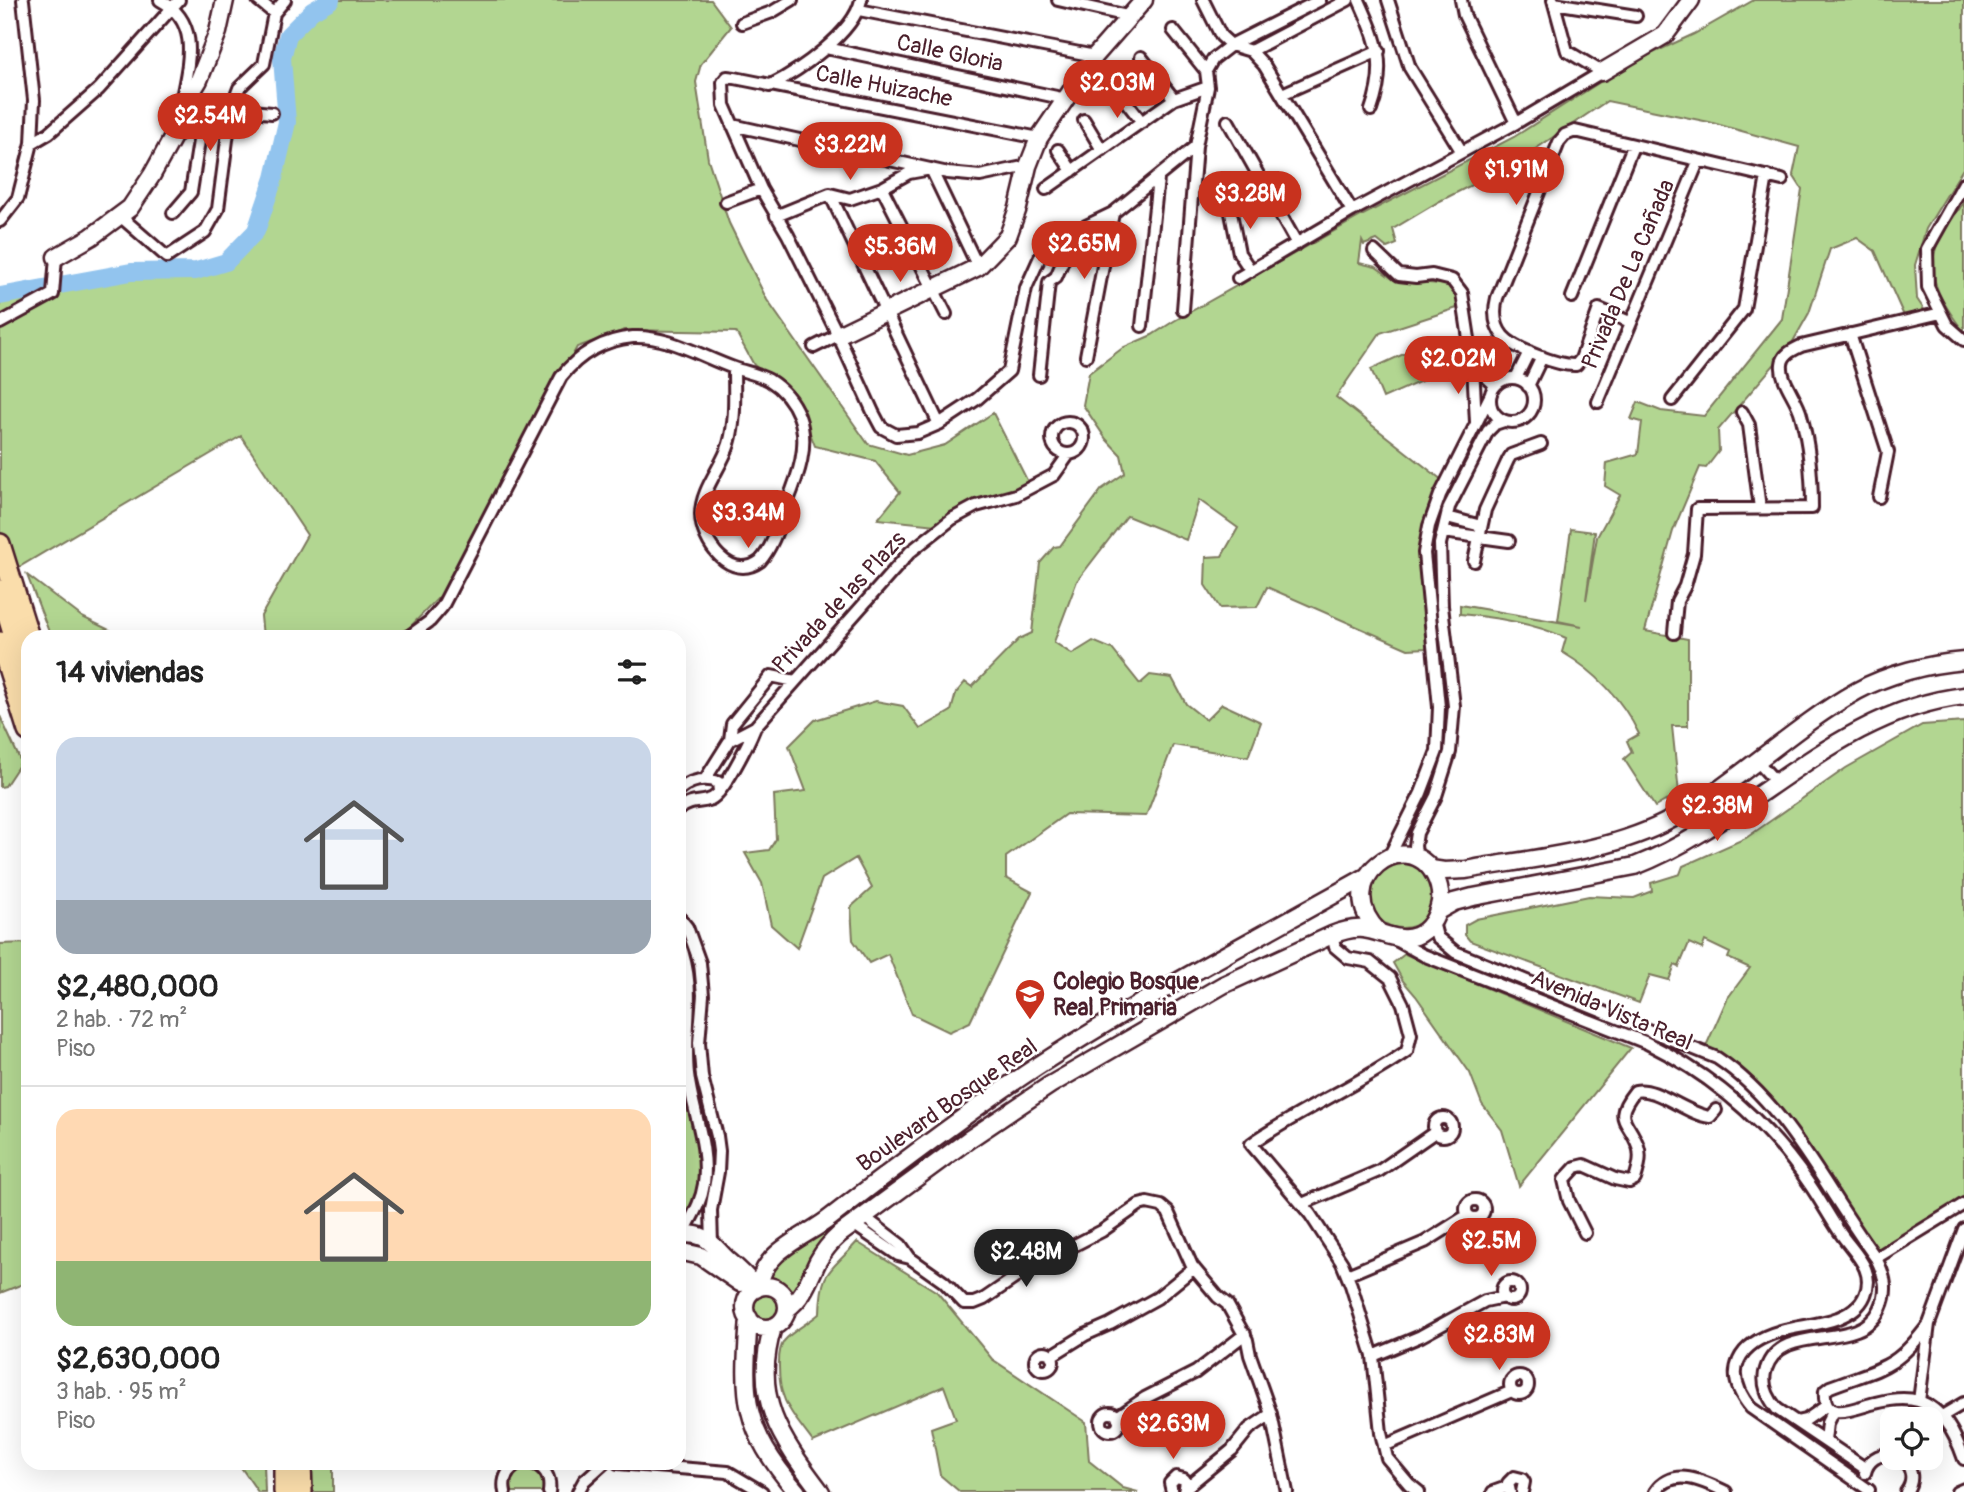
<!DOCTYPE html>
<html lang="es">
<meta charset="utf-8">
<style>
:root{--surface:#fff;--page:#f2f2f2;--text:#222;--muted:#767676;--line:#e0e0e0;--accent:#c8321e}
body{margin:0;font-family:Pangolin,sans-serif;background:var(--page);color:var(--text);height:100vh;display:flex;flex-direction:column;font-size:26px;white-space:nowrap}
*{box-sizing:border-box;margin:0}
p{font-size:23px;color:var(--muted)}
.icon{flex:none;width:38px;height:38px;fill:none;stroke:currentColor;stroke-width:2;stroke-linecap:round;stroke-linejoin:round}
.map{position:relative;flex:1;overflow:hidden}
.panel{position:absolute;left:21px;top:630px;width:665px;height:840px;display:flex;flex-direction:column;background:var(--surface);border-radius:21px;box-shadow:0 7px 28px #0002}
.panel>*{flex:none}
.buttons{position:absolute;left:1880px;top:1407px;display:grid;gap:14px}
.buttons a{display:grid;place-items:center;width:63px;height:63px;border-radius:14px;background:var(--surface);box-shadow:0 7px 28px #0002;font-size:35px}
.price{position:absolute;translate:-50% -60px;padding:0 16px;border-radius:24px;background:var(--accent);color:#fff;font-size:23px;line-height:46px;filter:drop-shadow(0 2px 4px #0008)}
.price::after{content:'';position:absolute;left:50%;top:42px;width:21px;height:16px;margin-left:-10px;background:inherit;clip-path:polygon(0 0,100% 0,50% 100%)}
.price.active{background:#222;color:#fff}
ul{padding:0;list-style:none}
li{display:grid;align-content:center;gap:14px;height:371px;padding:0 35px}
li+li{border-top:2px solid var(--line)}
li span{display:grid;place-items:center;height:217px;border-radius:21px;color:#555}
li>.icon{margin-inline-start:auto}
span .icon{width:126px;height:126px;fill:#fffc;stroke-width:1}
li b{font-size:30px}
h2{display:flex;justify-content:space-between;align-items:center;height:84px;padding:0 35px;font-size:30px}
.map>svg:first-child{display:block}
.green{fill:#b2d691;stroke:#7e7a5e;stroke-width:2}
.lines{fill:none;stroke-linecap:round;stroke-linejoin:round}
.river{stroke:#92c4ee;stroke-width:18}
.street-tunnel{stroke:#dbd2d5;stroke-width:10;stroke-dasharray:10 5;stroke-linecap:butt}
.street-casing{stroke:#4a1f2b;stroke-width:16}
.secondary-casing{stroke:#4a1f2b;stroke-width:21}
.highway-casing{stroke:#4a1f2b;stroke-width:24}
.street{stroke:#fff;stroke-width:10}
.secondary{stroke:#fff;stroke-width:16}
.highway{stroke:#faddab;stroke-width:19}
.labels{text-anchor:middle;dominant-baseline:central;stroke-width:5;stroke-linejoin:round;paint-order:stroke}
.street-label{font-size:23px;fill:#4a1f2b;stroke:#fff}
.poi-label{font-size:23px;font-weight:bold;fill:#4a1f2b;stroke:#fff;text-anchor:start}
</style>
<div class="map">
<svg width="1964" height="1492" viewBox="0 0 1964 1492">
<rect width="100%" height="100%" fill="#fff"/>
<filter id="ink" filterUnits="userSpaceOnUse"><feTurbulence type="fractalNoise" baseFrequency=".0143" numOctaves="2"/><feDisplacementMap in="SourceGraphic" scale="14" xChannelSelector="R" yChannelSelector="G"/><feConvolveMatrix kernelMatrix="1 2 1 2 8 2 1 2 1" color-interpolation-filters="sRGB"/></filter>
<g filter="url(#ink)">
<!-- green -->
<path class="green" d="M331 0H711L731 27 701 64 696 82 708 159 729 223 767 300 868 444 907 455 945 445 993 413 1029 484 936 525 878 519 900 492 875 461 815 446 797 399 754 365 736 332 625 330 577 347 441 595 409 628 391 637H263L261 616 307 535 241 436 19 567 0 574V296L131 272 196 271 226 262 256 231 274 178 287 122 282 58 290 34 312 11Z
M1754 0H1964V167L1926 229 1915 265 1917 299 1925 311 1904 316 1875 251 1857 238 1830 249 1809 313 1791 345 1718 430 1719 451 1706 468 1700 467 1673 531 1645 631 1688 639V726H1672L1679 793 1655 807 1624 759 1632 752 1627 741 1639 734C1622 699 1596 672 1562 652L1566 638C1534 623 1495 617 1460 614V605L1582 626 1558 621 1571 529 1595 532 1586 600 1597 537 1620 495 1605 486 1607 463 1638 454 1642 422 1631 419 1638 402 1661 411 1704 416 1782 319 1802 189 1793 175 1799 147 1709 122 1607 101 1513 164 1440 201 1393 229 1397 244 1387 248 1377 240 1364 245 1362 241 1359 263 1376 267 1394 280 1452 285 1460 307 1380 333 1336 397 1442 480 1420 536 1427 648 1408 649 1267 587 1257 607 1220 608 1205 585 1206 557 1222 556 1238 528 1199 500 1186 540 1127 516 1077 581 1054 642 1072 654 1093 641 1112 649 1140 684 1150 675 1172 678 1186 704 1206 720 1222 704 1261 722 1248 757 1173 745 1146 816 1066 814 1006 857V878L1032 892 970 1022 949 1032 912 1014 888 954 869 963 853 940 851 907 872 888 856 858 822 879 797 948 771 925 762 883 745 853 769 850 776 839 774 795 806 791 789 746 815 720 876 701 903 706 920 729 951 711 956 693 965 682 972 687 1019 639 1032 633 1040 563 1054 547 1060 546 1102 489 1125 473 1121 455 1106 439 1083 405 1089 373 1124 347 1152 335 1174 321 1361 216 1514 137 1625 66 1694 34Z
M1964 202V332C1946 308 1925 281 1936 248 1941 232 1955 216 1964 202Z
M1421 346 1433 376 1383 398 1371 369Z
M27 575 82 617 124 637H51Z
M0 716 21 762 5 786 0 787Z
M1964 722V1198L1878 1250 1775 1101 1740 1066 1706 1046 1727 999 1750 968 1728 958 1730 953 1705 941 1702 949 1689 943 1679 967 1675 965 1669 980 1650 975 1639 1003 1470 941 1465 935V925L1476 919 1589 896 1634 898 1652 891 1651 883 1680 874 1683 866 1746 838 1846 768 1922 725Z
M1370 896a32 32 0 1 1 64 0a32 32 0 1 1-64 0Z
M28 943V1282L0 1293V944Z
M1405 954 1631 1048 1519 1186 1502 1130 1482 1104 1470 1073 1416 996 1403 981 1393 963Z
M679 1077 692 1115 700 1153 698 1195 679 1230Z
M826 1227 831 1231 814 1250 795 1293 789 1301 785 1290 765 1276 771 1267 790 1256Z
M857 1242 937 1292 992 1359 1086 1422 1089 1461 1123 1488 1138 1492H960L940 1475 931 1428 956 1419 944 1386 813 1442C791 1412 778 1401 779 1362 779 1354 780 1347 784 1341 793 1330 809 1323 820 1313 821 1268 830 1273 857 1242Z
M750 1305a16 16 0 1 1 32 0a16 16 0 1 1-32 0Z
M238 1463H264L265 1492H258Z
M308 1463H333V1492H307Z
M528 1465 545 1476 546 1492H508L509 1476 523 1466Z"/>
<g class="lines">
<!-- river -->
<path class="river" d="M0 296 131 272 196 271 226 262 256 231 274 178 287 122 282 58 288 35 312 11 331 0"/>
<!-- street-tunnel -->
<path class="street-tunnel" d="M1716 1110 1719 1100"/>
<!-- street casing -->
<g class="street-casing">
<path id="street" d="M160 0C202 23 188 64 181 103
M258 0 274 13
M1058 0 1132 17
M1203 0 1221 36 1231 45 1251 51 1264 65 1352 211
M1359 0C1378 42 1387 65 1371 110
M1388 0 1410 68 1462 152
M1461 0 1464 15 1516 123
M1554 3 1636 16
M859 10 1095 56
M742 23 772 12 792 0
M1173 30 1206 71
M826 48 1066 99
M1251 51 1348 0
M1141 57 1174 99
M1109 80 1142 122
M769 86C799 71 854 33 861 0
M1282 94 1379 51
M1084 120 1102 150
M1228 121 1297 244
M732 125 948 173 980 176 1028 166
M173 137 231 109 272 113
M1039 138 735 78 727 77 723 82 724 105 761 189 788 235 838 335 873 412 881 427 896 435 918 433 939 424 977 399 1009 371 1026 288 1040 257 1071 242 1086 226 1113 213 1196 146
M32 143 49 133 99 89 179 0
M1058 150 1072 171
M1964 183 1927 249 1928 287 1947 325 1964 340
M882 188 946 314
M1046 189 1174 99 1208 87
M830 194 939 424
M1228 198 1239 253 1251 271
M726 202 761 189
M173 213 191 192 199 141 196 125
M120 216 167 257 205 232 218 209 231 109 239 88 264 64 274 13 285 0
M776 216 830 194 850 199 882 188 909 173 931 169 978 267
M0 221 18 198 32 143 34 100 23 0
M1374 251 1399 275 1416 277 1432 275 1452 280 1462 293 1473 365 1476 422
M1238 278 1352 211 1516 123 1602 72 1567 51 1553 0
M1572 297 1633 146
M1183 310 1196 146 1208 87 1206 71 1213 59 1231 45 1320 0
M1630 322 1599 309 1581 359 1576 365C1559 366 1514 349 1503 336 1494 325 1494 310 1497 298L1559 142 1565 135 1575 131 1782 180
M0 323 53 294 56 257
M1142 326 1158 179
M1850 334 1888 452 1879 497
M814 347 838 335
M1086 356 1113 213
M1473 365 1495 385
M1039 375 1049 282 1056 277 1071 242
M1516 378 1529 352
M1490 400a22 22 0 1 1 44 0a22 22 0 1 1-44 0Z
M1528 386 1542 357
M1672 400 1744 309 1767 176
M1598 402 1698 162
M1742 412 1749 425 1760 508
M1052 438a16 16 0 1 1 32 0a16 16 0 1 1-32 0Z
M1447 517 1481 526
M1443 532 1509 541
M1474 561 1485 510 1508 460 1511 455 1541 444
M1674 633 1677 601 1685 586 1694 554 1697 509 1812 508C1812 477 1809 444 1801 415 1797 398 1780 381 1782 364 1783 354 1793 350 1801 346L1941 313
M408 637 430 621 442 607 561 377C579 354 603 340 633 337 668 335 702 357 734 368 745 372 758 374 769 380 782 388 793 401 799 416 810 445 798 476 787 503 780 522 773 547 760 561 731 582 701 543 701 514 701 489 722 467 729 444 736 420 734 392 734 368
M730 740 732 724 771 676 795 681
M1757 761 1776 782
M706 778 730 740 755 727
M679 790C691 780 703 777 718 782L719 792
M679 809C694 799 698 804 711 799 724 793 749 742 755 727L910 552 952 519 976 506 1016 495 1054 475 1069 454
M1389 857 1421 793 1437 751 1439 707 1424 553 1429 526 1440 495 1491 394
M1417 858 1415 846 1417 833 1436 796 1450 752 1454 706 1442 606 1440 544 1449 507 1488 431 1495 424 1504 421
M679 917 687 927 700 963 703 995 699 1043 702 1077 717 1136 719 1151 718 1172 711 1210 712 1245
M1433 922 1437 937 1455 952 1717 1058C1789 1106 1825 1190 1876 1258 1885 1276 1889 1290 1880 1309 1859 1354 1782 1320 1766 1369 1761 1383 1768 1398 1777 1409L1866 1469
M1332 935 1335 947 1348 958 1370 962 1390 978 1403 1004 1411 1034 1407 1051C1357 1086 1301 1109 1251 1144L1310 1214 1342 1263 1351 1285 1373 1356 1381 1433 1387 1458 1409 1484 1419 1492
M1396 940 1423 955 1647 1043C1714 1076 1768 1123 1810 1185 1821 1201 1830 1218 1841 1234 1854 1253 1876 1270 1865 1295 1860 1307 1850 1313 1838 1318 1820 1325 1799 1326 1781 1331 1738 1343 1721 1372 1751 1408L1869 1490
M679 942C698 992 683 1024 688 1074 692 1111 709 1145 704 1184 701 1205 690 1219 681 1238
M1434 1127a9 9 0 1 1 18 0a9 9 0 1 1-18 0Z
M1466 1209a9 9 0 1 1 18 0a9 9 0 1 1-18 0Z
M1302 1204 1379 1171 1435 1132
M863 1216 901 1245 910 1258
M853 1224 898 1255 910 1258 944 1282 964 1303H974L984 1299 1028 1269 1102 1231 1139 1205 1147 1203 1161 1206 1168 1212 1192 1266 1218 1297 1227 1304 1247 1340 1250 1355 1271 1414 1287 1492
M1585 1233 1569 1201 1564 1180 1576 1167 1584 1165 1615 1179 1629 1182 1635 1179C1638 1169 1642 1157 1638 1146 1628 1119 1612 1120 1635 1091 1656 1086 1686 1114 1710 1117L1716 1110
M1876 1258 1964 1204
M1347 1275 1425 1242 1468 1215
M1502 1291a9 9 0 1 1 18 0a9 9 0 1 1-18 0Z
M1929 1324C1894 1371 1882 1367 1830 1387L1825 1391C1822 1425 1857 1407 1875 1403 1887 1400 1905 1397 1918 1401 1943 1408 1956 1436 1964 1459
M1035 1361a9 9 0 1 1 18 0a9 9 0 1 1-18 0Z
M1051 1356 1085 1335 1110 1324 1157 1298 1194 1268
M1373 1356 1421 1336 1485 1301 1504 1297
M1510 1385a9 9 0 1 1 18 0a9 9 0 1 1-18 0Z
M1919 1401 1929 1324 1964 1229
M1101 1422a9 9 0 1 1 18 0a9 9 0 1 1-18 0Z
M1942 1416 1964 1403
M1117 1417 1145 1398 1196 1372 1245 1334
M1797 1422 1806 1420 1826 1406
M1825 1441 1827 1423 1833 1411
M1384 1446 1512 1391
M1901 1458C1912 1467 1915 1480 1906 1492
M532 1463C545 1467 551 1478 549 1492
M618 1463 728 1472 762 1492
M1865 1473C1868 1460 1878 1454 1892 1454
M1187 1487 1232 1450 1249 1429 1271 1414
M505 1492C502 1478 508 1468 521 1463
M578 1492 584 1481 604 1463
M1172 1492 1170 1483 1176 1477 1184 1479 1186 1482 1184 1492
M1493 1492 1507 1487
M1510 1492 1508 1483 1514 1477 1522 1479 1524 1482 1522 1492
M1655 1492C1673 1466 1704 1481 1726 1492
M1957 1492 1964 1489"/>
</g>
<!-- secondary casing -->
<g class="secondary-casing">
<path id="secondary" d="M1602 72 1665 35 1691 0
M56 257 91 237 130 208 152 175 173 137 179 113 199 80 218 32 225 0
M838 335 978 267 1008 236 1018 208 1028 166 1039 138 1095 56 1144 0
M1431 869 1444 871 1466 870C1533 858 1612 852 1672 819 1738 783 1791 728 1857 691 1888 674 1928 664 1964 661
M1438 911 1454 902 1473 897 1635 866C1751 821 1836 711 1964 696
M679 1235C708 1231 711 1245 729 1261 740 1270 748 1277 756 1289
M679 1251 701 1256 740 1283
M745 1307a21 21 0 1 1 42 0a21 21 0 1 1-42 0Z
M759 1287C763 1250 805 1238 831 1217 898 1165 965 1114 1036 1067 1142 998 1255 939 1366 877
M787 1309C804 1297 809 1279 818 1261 824 1250 831 1242 840 1234L968 1140 1050 1085 1223 985 1332 935C1342 931 1352 928 1363 929 1381 931 1398 943 1416 936 1430 930 1437 917 1440 902 1441 893 1439 884 1435 876 1407 822 1328 881 1379 932
M749 1318C743 1400 742 1427 797 1492
M773 1327C751 1397 780 1438 821 1492"/>
</g>
<!-- highway casing -->
<g class="highway-casing">
<path id="highway" d="M0 544 29 637
M0 590 28 683
M0 642 28 731
M301 1463 302 1492
M284 1492V1463"/>
</g>
<!-- street -->
<use href="#street" class="street"/>
<!-- secondary -->
<use href="#secondary" class="secondary"/>
<!-- highway -->
<use href="#highway" class="highway"/>
</g>
</g>
<!-- icons -->
<defs>
<g id="school-pin" transform="scale(1.575)"><path d="M0 17L-7.5 6A9.5 9.5 0 1 1 7.5 6Z" fill="#c8321e" stroke="#fff"/><path d="M0-5L7-2L0 1L-7-2ZM-4 1L0 2.5L4 1V4Q0 6-4 4Z" fill="#fff"/></g>
</defs>
<g fill-rule="evenodd">
<use href="#school-pin" x="1030" y="994"/>
</g>
<g class="labels">
<!-- street labels -->
<g class="street-label">
<text transform="translate(950 53) rotate(12)">Calle Gloria</text>
<text transform="translate(884 86) rotate(11)">Calle Huizache</text>
<text transform="translate(1628 274) rotate(-67)">Privada De La Cañada</text>
<text transform="translate(839 602) rotate(-47)">Privada de las Plazs</text>
<text transform="translate(1612 1010) rotate(23)">Avenida Vista Real</text>
<text transform="translate(947 1105) rotate(-35)">Boulevard Bosque Real</text>
</g>
<!-- poi labels -->
<g class="poi-label">
<text x="1053" y="981">Colegio Bosque<tspan x="1053" dy="26">Real Primaria</tspan></text>
</g>
</g>
</svg>
<div class="buttons">
<a><svg class="icon" aria-label="locate" viewBox="0 0 24 24"><circle cx="12" cy="12" r="6"/><path d="M12 2v4M12 18v4M2 12h4M18 12h4"/></svg></a>
</div>
<b class="price" style="left:1117px;top:120px">$2.03M</b>
<b class="price" style="left:210px;top:153px">$2.54M</b>
<b class="price" style="left:850px;top:182px">$3.22M</b>
<b class="price" style="left:1516px;top:207px">$1.91M</b>
<b class="price" style="left:1250px;top:231px">$3.28M</b>
<b class="price" style="left:1084px;top:281px">$2.65M</b>
<b class="price" style="left:900px;top:284px">$5.36M</b>
<b class="price" style="left:1458px;top:396px">$2.02M</b>
<b class="price" style="left:748px;top:550px">$3.34M</b>
<b class="price" style="left:1717px;top:843px">$2.38M</b>
<b class="price" style="left:1491px;top:1278px">$2.5M</b>
<b class="price active" style="left:1026px;top:1289px">$2.48M</b>
<b class="price" style="left:1499px;top:1372px">$2.83M</b>
<b class="price" style="left:1173px;top:1461px">$2.63M</b>
<section class="panel">
<h2>14 viviendas<svg class="icon" aria-label="filters" viewBox="0 0 24 24"><path d="M4 7h16M4 17h16"/><circle cx="9" cy="7" r="2"/><circle cx="15" cy="17" r="2"/></svg></h2>
<ul>
<li><span style="background:linear-gradient(#c9d6e8 75%,#9aa5b1 0)"><svg class="icon" aria-label="home" viewBox="0 0 24 24"><path d="M3 11l9-7 9 7M6 9v11h12V9"/></svg></span><div><b>$2,480,000</b><p>2 hab. · 72 m²</p><p>Piso</p></div></li>
<li><span style="background:linear-gradient(#ffd9b3 70%,#8fb573 0)"><svg class="icon" aria-label="home" viewBox="0 0 24 24"><path d="M3 11l9-7 9 7M6 9v11h12V9"/></svg></span><div><b>$2,630,000</b><p>3 hab. · 95 m²</p><p>Piso</p></div></li>
</ul>
</section>
</div>
